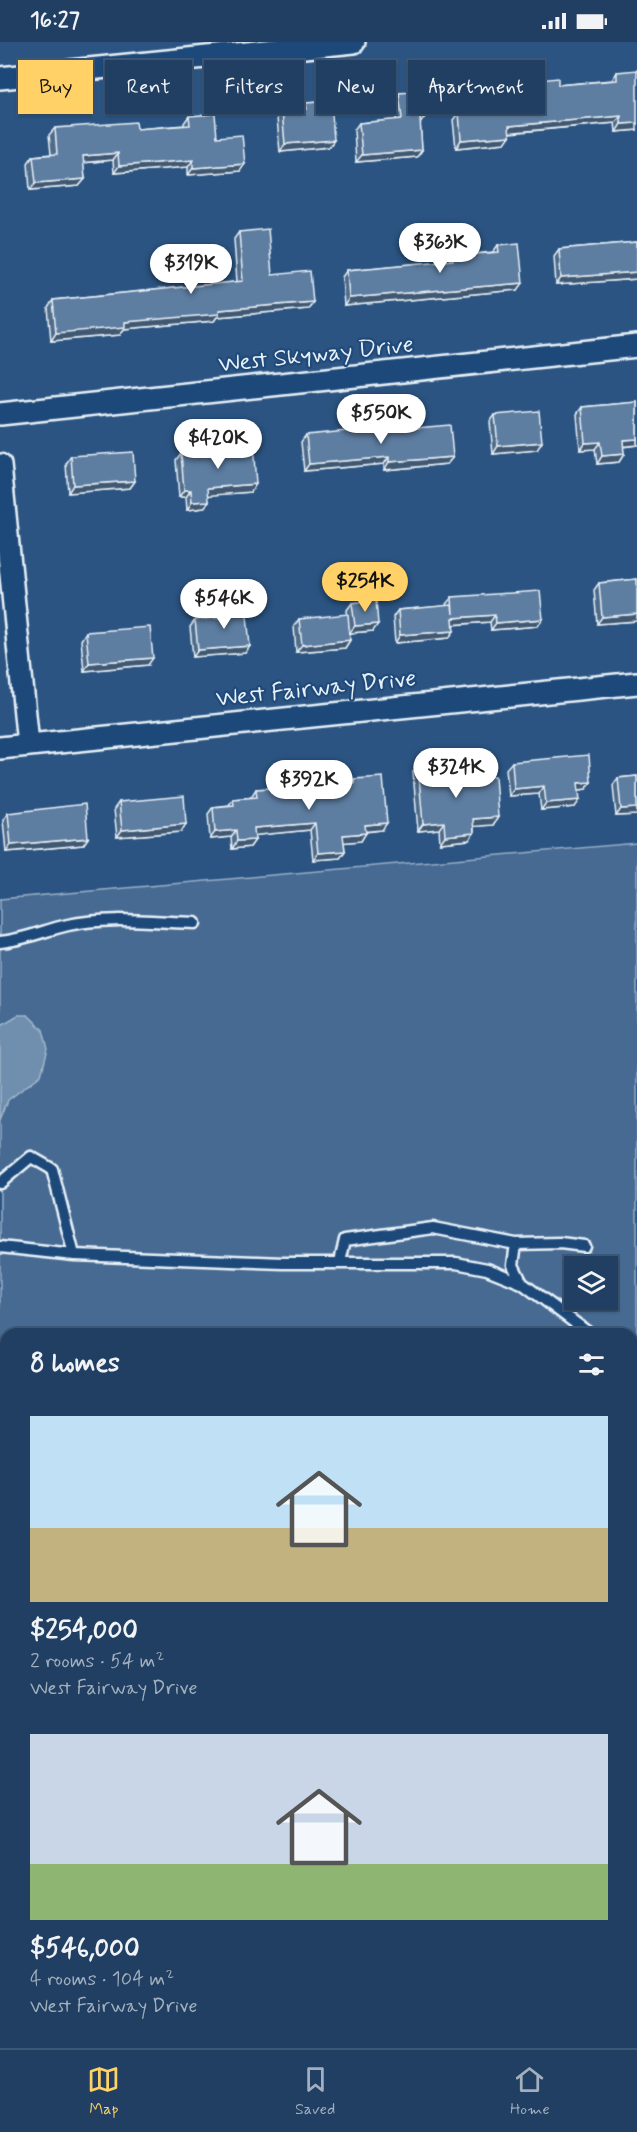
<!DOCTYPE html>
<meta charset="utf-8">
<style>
:root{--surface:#203f62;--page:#284668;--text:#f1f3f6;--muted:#a2afbe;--line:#3d5877;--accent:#ffd166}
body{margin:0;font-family:Mynerve,sans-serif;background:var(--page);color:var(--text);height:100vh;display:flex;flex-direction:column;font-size:22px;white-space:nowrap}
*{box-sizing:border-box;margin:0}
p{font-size:20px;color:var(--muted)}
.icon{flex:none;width:33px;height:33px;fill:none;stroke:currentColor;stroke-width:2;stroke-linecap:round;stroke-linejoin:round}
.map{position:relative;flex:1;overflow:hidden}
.details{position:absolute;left:0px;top:1286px;width:638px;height:722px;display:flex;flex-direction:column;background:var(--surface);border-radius:18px 18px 0 0;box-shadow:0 2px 4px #0004,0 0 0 2px var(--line)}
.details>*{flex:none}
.banner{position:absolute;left:18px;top:18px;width:602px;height:54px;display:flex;gap:12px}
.buttons{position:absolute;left:564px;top:1214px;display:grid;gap:12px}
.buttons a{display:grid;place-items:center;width:54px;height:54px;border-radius:0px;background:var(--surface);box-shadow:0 2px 4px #0004,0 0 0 2px var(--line);font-size:30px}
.price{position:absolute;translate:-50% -51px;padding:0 14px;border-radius:21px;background:#fff;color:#222;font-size:20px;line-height:39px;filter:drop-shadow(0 2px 3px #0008)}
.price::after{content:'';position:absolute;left:50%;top:36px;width:18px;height:14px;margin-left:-9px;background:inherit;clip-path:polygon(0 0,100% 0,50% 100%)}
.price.on{background:var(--accent);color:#111}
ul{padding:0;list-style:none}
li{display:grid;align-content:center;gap:12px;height:318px;padding:0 30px}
li span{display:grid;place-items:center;height:186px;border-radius:0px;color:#555}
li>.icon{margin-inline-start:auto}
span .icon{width:108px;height:108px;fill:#fffc;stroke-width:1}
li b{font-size:26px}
h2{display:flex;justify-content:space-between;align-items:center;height:72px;padding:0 30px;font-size:26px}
.tag{padding:0 21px;border-radius:0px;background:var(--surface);box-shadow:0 2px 4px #0004,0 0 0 2px var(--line);font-size:21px;line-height:54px}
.tag.on{background:var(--accent);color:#111}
.status{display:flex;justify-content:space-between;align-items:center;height:42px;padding:0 30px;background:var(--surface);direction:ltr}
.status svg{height:16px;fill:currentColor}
.dock{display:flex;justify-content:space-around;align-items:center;height:84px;border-top:2px solid var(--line);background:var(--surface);font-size:16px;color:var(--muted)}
.dock a{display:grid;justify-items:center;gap:3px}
.dock .on{color:var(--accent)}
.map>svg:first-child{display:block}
.green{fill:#476b93;stroke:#98aec6;stroke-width:1.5;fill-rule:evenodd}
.water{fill:#708ead;stroke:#a0b6cb;stroke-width:1.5}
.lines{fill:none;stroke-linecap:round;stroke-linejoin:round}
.lane-casing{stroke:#e8f1f8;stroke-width:15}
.street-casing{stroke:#e8f1f8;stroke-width:26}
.lane{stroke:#1f4a7a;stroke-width:10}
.street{stroke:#1f4a7a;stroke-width:21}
.wall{fill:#506c8a;stroke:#e8f1f8;stroke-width:1.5}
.shaded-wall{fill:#415871;stroke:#e8f1f8;stroke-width:1.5}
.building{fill:#5d7da1;stroke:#e8f1f8;stroke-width:1.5}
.labels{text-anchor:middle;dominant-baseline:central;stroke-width:4.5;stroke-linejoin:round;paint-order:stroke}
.street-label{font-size:24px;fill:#e8f1f8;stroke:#1f4a7a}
</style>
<div class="status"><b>16:27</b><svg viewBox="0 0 49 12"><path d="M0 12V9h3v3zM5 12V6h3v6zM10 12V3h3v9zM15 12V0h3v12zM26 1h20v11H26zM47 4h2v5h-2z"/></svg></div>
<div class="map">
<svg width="637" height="2006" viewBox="0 0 637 2006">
<rect width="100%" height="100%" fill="#2b5482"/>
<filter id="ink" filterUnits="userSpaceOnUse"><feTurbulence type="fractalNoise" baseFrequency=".0167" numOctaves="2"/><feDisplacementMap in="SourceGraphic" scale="12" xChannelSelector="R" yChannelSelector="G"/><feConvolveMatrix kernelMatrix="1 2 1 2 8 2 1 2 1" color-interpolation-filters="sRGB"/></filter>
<g filter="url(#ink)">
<!-- green -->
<path class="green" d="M637 801V2006H0V857ZM574 1224H608V1257H574ZM6 1292H632V2001H6Z"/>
<!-- water -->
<path class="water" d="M18 973H28L43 988 48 1007 41 1033 8 1058 0 1078V984Z"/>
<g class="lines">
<!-- lane casing -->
<g class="lane-casing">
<path id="lane" d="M0 900C24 898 45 888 68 883 106 874 156 880 195 881
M0 1141 31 1115 52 1127 74 1213
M516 1202 513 1223 522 1241
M0 1205 74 1213 283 1221H456L487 1227 522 1241 590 1292
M340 1220 345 1198 433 1186 516 1202 560 1201 584 1204
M632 1310 637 1312
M632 1373 637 1368
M632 1699 637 1788
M632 1937 637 1924
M556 2006 562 2001"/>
</g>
<!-- street casing -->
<g class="street-casing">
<path id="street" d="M0 36 354 0
M0 372 637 304
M0 423 28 702
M0 706 637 641"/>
</g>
<!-- lane -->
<use href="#lane" class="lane"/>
<!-- street -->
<use href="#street" class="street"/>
</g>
<!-- wall -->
<path class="wall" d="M617 30 637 88 616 90 615 81 510 91 505 101 456 106 453 78 459 70 477 69 476 51 481 44 558 43 612 38Z
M399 51 420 82 422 108 417 115 356 120 354 88 359 81 396 78 394 58Z
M306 61 334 98 329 105 280 110 277 76 282 69 302 67Z
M189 74 217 95 240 129 188 133V125L114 131 113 118 83 121 85 137 79 144 30 148 28 121 33 114 51 112 49 93 55 86 137 87 184 83V81Z
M239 190 272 233 313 260 308 267 217 275 214 279 124 287 120 293 51 299 48 266 53 258 237 240 234 197Z
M637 200V237L556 243 554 214 559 207Z
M498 203 518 248 344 264 342 235 347 228 449 219 452 214 493 210Z
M637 360V403L623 405 624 412 619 420 597 422 595 407 580 408 577 372 582 365Z
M495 373 537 408 493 412 490 380Z
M357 391 453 415 447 422 384 428V422L304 429 301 400 306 393Z
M226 403 251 450 209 453 204 466 187 468 186 455H179L176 418 181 411 222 408Z
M71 414 135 439 130 446 68 451 66 422Z
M637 537V579L597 582 594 548 599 541Z
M452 555 538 584 491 588 490 580 453 583 449 596 395 601 393 575 398 568 447 564 446 562Z
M352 561 373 589 349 591 347 568Z
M224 565 250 604 245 611 193 615 190 585 195 578 220 575 219 573Z
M299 577 350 598 345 606 296 610 294 584Z
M86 590 148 623 84 629 81 598Z
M512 720 591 740 586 747 579 748 575 765 541 768 539 752 509 754 506 727Z
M418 723 449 738 498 775 493 783 474 784V791L469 798 440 801 439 787 418 789 413 730Z
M637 734V773L616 774 613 743 618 736Z
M354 737 382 788 366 790 361 799 344 800 345 809 340 816 313 818 310 788 255 793V798L250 805 232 807 231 795 210 797 208 772 213 765 229 763 233 757 251 755 256 747 351 741Z
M119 760 186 782 181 790 117 795 114 767Z
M8 771 88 796 83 803 6 810 3 778Z"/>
<!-- shaded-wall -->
<path class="shaded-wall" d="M621 74 615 81 504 91 509 84Z
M425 75 420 82V76Z
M637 81V88L616 90 621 82Z
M510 94 505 101 456 106 461 98Z
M334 98 329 105 280 110 285 102Z
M422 108 417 115 356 120 362 113Z
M118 111 113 118 78 121 83 114Z
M193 118 188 125 114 131 119 124Z
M245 122 240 129 188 133 193 126Z
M85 137 79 144 30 148 36 141Z
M637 230V237L556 243 561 236Z
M523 241 518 248 344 264 349 256Z
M313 260 308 267 217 275 214 279 124 287 120 293 51 299 56 291 125 280 219 268Z
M637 397V403L618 405 623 398Z
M542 400 537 408 493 412 498 404Z
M600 400 595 407 580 408 585 401Z
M624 412 619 420 597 422 602 414Z
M389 415 384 422 304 429 309 422Z
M453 415 447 422 384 428 389 420Z
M135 439 130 446 68 451 73 443Z
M256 442 251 450 203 454 208 446Z
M184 448H191L186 455H179Z
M209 459 204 466 187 468 192 460Z
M637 572V579L597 582 602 575Z
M495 573 490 580 448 583 453 576Z
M543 577 538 584 491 588 496 581Z
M378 582 373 589 349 591 355 584Z
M454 589 449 596 395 601 400 593Z
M350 598 345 606 296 610 302 603Z
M250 604 245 611 193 615 198 608Z
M153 616 148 623 84 629 89 621Z
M591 740 586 747 573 749 578 741Z
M544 744 539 752 509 754 514 747Z
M580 758 575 765 541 768 546 761Z
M637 766V773L616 774 621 767Z
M498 775 493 783 468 785 473 777Z
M444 780 439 787 418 789 423 782Z
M315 781 310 788 249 794 254 786Z
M387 781 382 788 360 790 365 783Z
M186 782 181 790 117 795 122 788Z
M236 788 231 795 210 797 215 790Z
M366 791 361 799 338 801 343 793Z
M474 791 469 798 440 801 445 794Z
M88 796 83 803 6 810 11 803Z
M255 798 250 805 232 807 237 799Z
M345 809 340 816 313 818 318 811Z"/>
<!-- building -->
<path class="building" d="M637 28V81L621 82V74L509 84 510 94 461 98 459 70 483 68 481 44 558 36V43L617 38V30Z
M423 49 425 75 420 76 422 108 362 113 359 81 402 77 399 51Z
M331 59 334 98 285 102 282 69 307 67 306 61Z
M215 72 217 95 242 93 245 122 193 126V118L119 124 118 111 83 114 85 137 36 141 33 114 57 112 55 86 136 80 137 87 190 83 189 74Z
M268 187 272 233 310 229 313 260 219 268V272L125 280V285L56 291 53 258 243 239 239 190Z
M637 200V230L561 236 559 207Z
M519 201 523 241 349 256 347 228 453 218 452 214 499 210 498 203Z
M637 360V397L623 398 624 412 602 414 600 400 585 401 582 365Z
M539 369 542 400 498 404 495 373Z
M450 383 453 415 389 420V415L309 422 306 393 357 388V391Z
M253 401 256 442 208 446 209 459 192 460 191 448H184L181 411 226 408V403Z
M133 410 135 439 73 443 71 414Z
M637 537V572L602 575 599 541Z
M540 549 543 577 496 581 495 573 453 576 454 589 400 593 398 568 452 563 453 572 452 555Z
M376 558 378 582 355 584 352 561Z
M246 563 250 604 198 608 195 578 225 575 224 565Z
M348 572 350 598 302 603 299 577Z
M150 585 153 616 89 621 86 590Z
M589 713 591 740 578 741 580 758 546 761 544 744 514 747 512 720Z
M447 720 449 738 495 734 498 775 473 777 474 791 445 794 444 780 423 782 418 723Z
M637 734V766L621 767 618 736Z
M383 735 387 781 365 783 366 791 343 793 345 809 318 811 315 781 254 786 255 798 237 799 236 788 215 790 213 765 234 763 233 757 257 755 256 747 354 741V737Z
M184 754 186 782 122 788 119 760Z
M85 762 88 796 11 803 8 771Z"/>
</g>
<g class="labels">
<!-- street labels -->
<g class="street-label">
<text transform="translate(316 313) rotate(-6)">West Skyway Drive</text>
<text transform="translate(316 647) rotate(-6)">West Fairway Drive</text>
</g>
</g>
</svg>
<div class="buttons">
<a><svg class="icon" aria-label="layers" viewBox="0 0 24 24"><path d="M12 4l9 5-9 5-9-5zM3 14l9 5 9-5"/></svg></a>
</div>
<b class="price" style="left:440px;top:232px">$363K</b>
<b class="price" style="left:191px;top:253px">$319K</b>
<b class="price" style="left:381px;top:403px">$550K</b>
<b class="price" style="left:218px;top:428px">$420K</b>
<b class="price on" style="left:365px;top:571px">$254K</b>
<b class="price" style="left:224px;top:588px">$546K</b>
<b class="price" style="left:456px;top:757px">$324K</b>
<b class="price" style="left:309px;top:769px">$392K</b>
<div class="banner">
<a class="tag on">Buy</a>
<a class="tag">Rent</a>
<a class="tag">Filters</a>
<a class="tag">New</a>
<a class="tag">Apartment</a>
</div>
<section class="details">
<h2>8 homes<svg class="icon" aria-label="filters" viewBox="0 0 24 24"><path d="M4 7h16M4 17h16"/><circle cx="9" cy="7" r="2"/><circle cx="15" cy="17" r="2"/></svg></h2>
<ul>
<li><span style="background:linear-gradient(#bfe0f5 60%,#c2b280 0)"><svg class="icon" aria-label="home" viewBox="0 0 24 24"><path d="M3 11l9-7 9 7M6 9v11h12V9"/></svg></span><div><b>$254,000</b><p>2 rooms · 54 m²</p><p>West Fairway Drive</p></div></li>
<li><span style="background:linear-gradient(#c9d6e8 70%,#8fb573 0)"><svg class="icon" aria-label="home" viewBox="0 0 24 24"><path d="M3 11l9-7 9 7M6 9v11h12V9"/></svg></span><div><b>$546,000</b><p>4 rooms · 104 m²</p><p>West Fairway Drive</p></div></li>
</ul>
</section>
</div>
<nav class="dock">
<a class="on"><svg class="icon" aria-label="map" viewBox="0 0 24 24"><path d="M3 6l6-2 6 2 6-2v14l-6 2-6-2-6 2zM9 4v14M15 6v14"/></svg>Map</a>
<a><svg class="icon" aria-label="saved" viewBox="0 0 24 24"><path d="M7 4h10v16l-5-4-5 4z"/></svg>Saved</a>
<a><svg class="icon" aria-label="home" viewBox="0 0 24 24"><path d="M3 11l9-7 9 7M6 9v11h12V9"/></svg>Home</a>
</nav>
